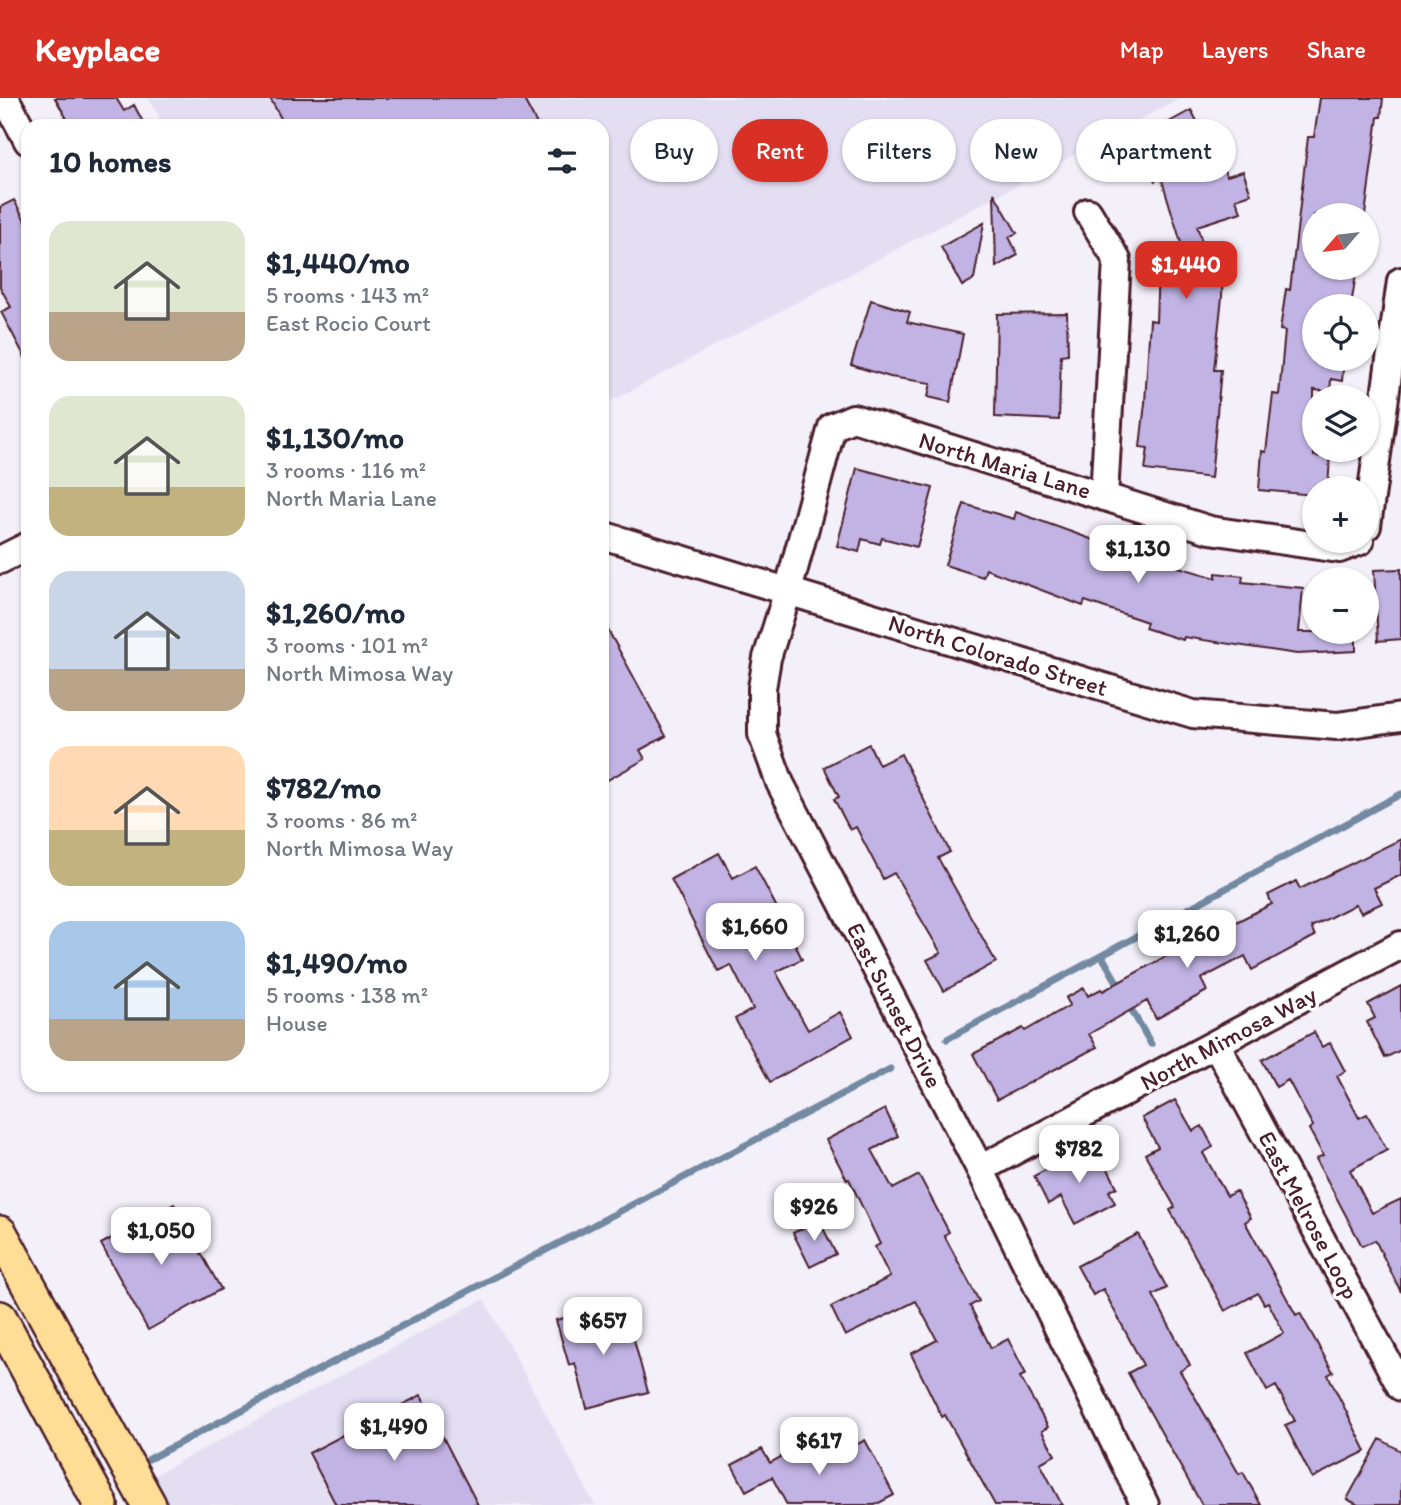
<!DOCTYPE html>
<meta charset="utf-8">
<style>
:root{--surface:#fff;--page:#f6f6f7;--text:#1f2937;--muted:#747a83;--accent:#d93025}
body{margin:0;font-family:Itim,sans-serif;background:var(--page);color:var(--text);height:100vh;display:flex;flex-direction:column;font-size:26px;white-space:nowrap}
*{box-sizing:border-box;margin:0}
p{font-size:23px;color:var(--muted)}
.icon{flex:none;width:38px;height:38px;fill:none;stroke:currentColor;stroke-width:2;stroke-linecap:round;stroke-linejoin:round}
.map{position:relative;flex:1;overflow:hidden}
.sheet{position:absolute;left:21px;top:21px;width:588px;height:973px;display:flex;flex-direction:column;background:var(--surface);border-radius:21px;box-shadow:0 2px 5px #0004}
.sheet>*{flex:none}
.banner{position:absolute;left:630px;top:21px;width:665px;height:63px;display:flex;gap:14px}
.needle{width:46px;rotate:242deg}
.controls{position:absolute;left:1302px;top:105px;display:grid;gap:14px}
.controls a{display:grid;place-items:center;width:77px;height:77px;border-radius:50%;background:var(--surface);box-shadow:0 2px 5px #0004;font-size:35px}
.price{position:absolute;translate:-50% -60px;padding:0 16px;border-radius:14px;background:#fff;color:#222;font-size:23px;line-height:46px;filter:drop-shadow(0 2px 4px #0008)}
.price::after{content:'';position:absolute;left:50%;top:42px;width:21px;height:16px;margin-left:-10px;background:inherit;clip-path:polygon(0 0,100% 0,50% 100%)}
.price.selected{background:var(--accent);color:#fff}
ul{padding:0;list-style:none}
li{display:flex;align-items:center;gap:21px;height:175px;padding:0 28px}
li span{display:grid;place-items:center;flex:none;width:196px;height:140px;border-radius:21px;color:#555}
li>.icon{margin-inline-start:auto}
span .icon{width:84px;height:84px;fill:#fffc;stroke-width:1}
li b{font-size:30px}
h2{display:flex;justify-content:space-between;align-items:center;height:84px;padding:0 28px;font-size:30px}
.chip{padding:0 24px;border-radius:32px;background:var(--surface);box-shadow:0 2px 5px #0004;font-size:24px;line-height:63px}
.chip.selected{background:var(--accent);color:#fff}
header{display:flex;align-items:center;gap:42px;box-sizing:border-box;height:98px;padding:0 35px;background:var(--accent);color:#fff}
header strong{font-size:33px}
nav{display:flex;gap:38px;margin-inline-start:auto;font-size:24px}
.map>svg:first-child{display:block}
.built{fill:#e4def3}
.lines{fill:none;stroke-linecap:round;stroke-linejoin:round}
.stream{stroke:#7389a1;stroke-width:7}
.building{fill:#c1b3e4;stroke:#4a1f2b;stroke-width:2}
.minor-casing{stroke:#4a1f2b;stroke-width:32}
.major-casing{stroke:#4a1f2b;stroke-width:38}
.minor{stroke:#fff;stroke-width:26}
.major{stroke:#fedd96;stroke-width:33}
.labels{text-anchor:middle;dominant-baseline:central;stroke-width:7;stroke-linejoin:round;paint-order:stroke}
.street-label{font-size:24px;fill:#4a1f2b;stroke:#fff}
</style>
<header>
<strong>Keyplace</strong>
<nav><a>Map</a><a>Layers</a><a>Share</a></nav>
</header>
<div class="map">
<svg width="1401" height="1407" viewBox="0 0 1401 1407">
<rect width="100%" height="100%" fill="#f3f0fa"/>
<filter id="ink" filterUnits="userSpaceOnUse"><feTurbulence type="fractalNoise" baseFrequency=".0143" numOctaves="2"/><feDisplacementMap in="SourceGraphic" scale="14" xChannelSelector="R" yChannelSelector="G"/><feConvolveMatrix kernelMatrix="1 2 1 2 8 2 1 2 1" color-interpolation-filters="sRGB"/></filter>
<g filter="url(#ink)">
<!-- built -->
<path class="built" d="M149 0H1181L602 308V28H164Z
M484 1201 595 1407H162L147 1381Z"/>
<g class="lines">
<!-- stream -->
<path class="stream" d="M1102 858 1122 893
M1127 904 1151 946
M947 941 1401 696
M149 1361 890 971"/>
</g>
<!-- building -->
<path class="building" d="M55 0H116L124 13 134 7 145 28H71Z
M270 0H523L538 28H285Z
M1320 0H1383L1381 19H1378L1365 117H1314V170H1357L1351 208H1314V261H1344L1342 283 1331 281 1330 294 1314 292V358L1330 359 1328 390H1314V397L1259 392 1262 353 1266 354 1273 296 1279 297 1285 233 1280 232 1286 191 1290 192 1308 39H1314Z
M1191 12 1227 78 1243 73 1251 96 1236 101 1241 114 1197 128 1207 159H1223L1222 199 1214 272H1221L1211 380 1145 372 1148 350 1140 349 1145 305 1150 222 1156 223 1158 171H1173L1174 158H1185L1161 79 1155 83 1145 65 1138 69 1126 48Z
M994 95 1017 135 1009 139 1018 157 996 169Z
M14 102 28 128V265L1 214 11 209 0 189V109Z
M984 125 974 181 962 188 941 149Z
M871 202 910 214 907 224 963 236 950 304 928 299 931 285 890 279 851 267Z
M1067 215 1068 256 1061 257 1059 322 995 319 997 216Z
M857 370 933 390 917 449 882 440 880 446 862 441 859 454 837 448Z
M964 406 1014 421 1016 414 1127 454 1216 480V475L1243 478 1242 484 1303 490 1299 534H1356V553L1297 556 1184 539 1183 542 1145 530 1147 524 1085 503 1083 508 986 471 983 479 945 467Z
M1401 471V541L1378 543 1374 472Z
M602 521 666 638 640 652 645 661 602 685Z
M869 646 879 667 901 656 950 754 938 760 996 864 944 893 927 862 941 855 894 775 883 781 856 729 850 732 834 701 839 699 824 669Z
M1401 741V777L1374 790 1382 805 1361 815 1356 806 1311 829 1315 838 1252 872 1245 858 1201 881 1207 893 1156 921 1147 903 1089 936 1097 949 997 1002 973 956 1023 930 1025 933 1070 907 1066 900 1084 890 1088 898 1101 891 1103 893 1210 834 1207 829 1227 819 1230 827 1272 806 1268 797 1296 783 1300 791Z
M719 755 733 780 755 768 786 827 802 861 776 874 808 932 840 914 853 938 770 984 735 921 753 911 731 867 718 873 671 781Z
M1401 888V952L1385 960 1367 924 1375 920 1368 906Z
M1314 934 1322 949 1330 945 1345 973 1337 978 1359 1020 1367 1016 1387 1052 1350 1072 1372 1115 1401 1101V1194L1375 1142 1362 1148 1316 1061 1323 1057 1309 1031 1313 1028 1288 982 1276 989 1262 962Z
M1175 1002 1193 1033 1202 1028 1213 1049 1203 1055 1227 1098 1236 1093 1251 1120 1245 1124 1296 1217 1300 1215 1333 1274 1328 1277 1366 1353 1312 1380 1285 1327 1295 1323 1276 1288 1267 1293 1247 1255 1284 1235 1268 1204 1264 1206 1258 1195 1225 1213 1170 1112 1175 1109 1145 1056 1158 1049 1142 1020Z
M885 1011 898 1038 872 1052 893 1091 919 1077 949 1134 944 1137 979 1203 970 1208 991 1250 1008 1241 1026 1276 1020 1279 1048 1329 1042 1333 1055 1357 1040 1365 1062 1407H995L945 1317 942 1319 911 1256 937 1242 916 1203 845 1238 831 1209 890 1179 875 1149 880 1146 849 1081 847 1082 826 1042Z
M1086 1050 1094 1066 1103 1061 1117 1089 1109 1093 1115 1105 1075 1126 1061 1099 1048 1106 1034 1078Z
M174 1106 221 1191 148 1232 101 1146Z
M819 1122 836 1156 810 1169 793 1135Z
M1138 1136 1167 1190 1153 1197 1190 1267 1180 1273 1239 1376 1243 1374 1261 1407H1202L1128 1275 1143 1267 1103 1191 1093 1197 1077 1168Z
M626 1212 648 1294 587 1310 575 1265 569 1267 556 1222 589 1214 591 1221Z
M421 1297 478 1407H336L309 1355Z
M1380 1341 1401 1353V1407H1358L1347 1401Z
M865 1342 894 1397 875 1407H787L772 1379 746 1393 732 1367 762 1351 770 1365 810 1343 822 1365Z"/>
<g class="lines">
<!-- minor casing -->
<g class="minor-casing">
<path id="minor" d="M5 0 28 43
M1088 114 1117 162 1104 399
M1367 428 1401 183
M602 437 1193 616 1337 628 1401 619
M0 462 28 448
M1216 946 1401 1289
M980 1071 1401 847
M1145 1407 980 1071 780 685 762 636V590L767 560 788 493 832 329 853 320 1210 432 1339 451 1360 443"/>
</g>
<!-- major casing -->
<g class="major-casing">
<path id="major" d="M0 1135 149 1407
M0 1220 101 1407"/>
</g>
<!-- minor -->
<use href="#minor" class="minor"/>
<!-- major -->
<use href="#major" class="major"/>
</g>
</g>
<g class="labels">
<!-- street labels -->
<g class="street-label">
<text transform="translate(1005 367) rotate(17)">North Maria Lane</text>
<text transform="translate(998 557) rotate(17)">North Colorado Street</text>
<text transform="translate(895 907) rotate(63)">East Sunset Drive</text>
<text transform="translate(1228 940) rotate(-28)">North Mimosa Way</text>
<text transform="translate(1309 1117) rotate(62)">East Melrose Loop</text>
</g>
</g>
</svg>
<div class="controls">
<a><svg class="needle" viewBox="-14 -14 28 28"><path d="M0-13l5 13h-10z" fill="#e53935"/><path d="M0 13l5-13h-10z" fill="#747a83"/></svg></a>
<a><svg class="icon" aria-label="locate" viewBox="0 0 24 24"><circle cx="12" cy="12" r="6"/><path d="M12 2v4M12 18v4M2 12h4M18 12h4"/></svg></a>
<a><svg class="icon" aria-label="layers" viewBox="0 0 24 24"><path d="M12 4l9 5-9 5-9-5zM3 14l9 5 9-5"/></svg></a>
<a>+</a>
<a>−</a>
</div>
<b class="price selected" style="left:1186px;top:203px">$1,440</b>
<b class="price" style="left:1138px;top:487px">$1,130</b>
<b class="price" style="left:755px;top:865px">$1,660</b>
<b class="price" style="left:1187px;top:872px">$1,260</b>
<b class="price" style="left:1079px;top:1087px">$782</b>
<b class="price" style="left:814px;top:1145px">$926</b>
<b class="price" style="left:161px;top:1169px">$1,050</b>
<b class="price" style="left:603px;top:1259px">$657</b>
<b class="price" style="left:394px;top:1365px">$1,490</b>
<b class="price" style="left:819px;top:1379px">$617</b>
<div class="banner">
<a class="chip">Buy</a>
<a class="chip selected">Rent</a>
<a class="chip">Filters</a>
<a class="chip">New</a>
<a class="chip">Apartment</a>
</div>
<section class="sheet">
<h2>10 homes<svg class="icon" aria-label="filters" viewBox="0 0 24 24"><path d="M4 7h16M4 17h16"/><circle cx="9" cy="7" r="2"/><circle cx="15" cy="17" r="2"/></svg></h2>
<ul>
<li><span style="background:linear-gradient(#dfe7d0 65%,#b9a48a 0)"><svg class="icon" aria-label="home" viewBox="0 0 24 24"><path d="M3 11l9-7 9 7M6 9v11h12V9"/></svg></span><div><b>$1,440/mo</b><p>5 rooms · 143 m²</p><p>East Rocio Court</p></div></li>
<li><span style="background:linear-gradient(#dfe7d0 65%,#c2b280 0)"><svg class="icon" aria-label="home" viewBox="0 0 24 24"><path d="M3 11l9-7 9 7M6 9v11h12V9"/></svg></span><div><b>$1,130/mo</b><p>3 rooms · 116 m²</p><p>North Maria Lane</p></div></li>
<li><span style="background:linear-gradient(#c9d6e8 70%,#b9a48a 0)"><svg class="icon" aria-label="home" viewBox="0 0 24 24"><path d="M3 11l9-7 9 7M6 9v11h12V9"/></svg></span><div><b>$1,260/mo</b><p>3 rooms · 101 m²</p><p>North Mimosa Way</p></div></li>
<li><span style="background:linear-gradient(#ffd9b3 60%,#c2b280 0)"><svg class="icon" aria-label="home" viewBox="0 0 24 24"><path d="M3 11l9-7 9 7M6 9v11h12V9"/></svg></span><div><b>$782/mo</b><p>3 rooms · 86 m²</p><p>North Mimosa Way</p></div></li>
<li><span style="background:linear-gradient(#a9c7e8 70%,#b9a48a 0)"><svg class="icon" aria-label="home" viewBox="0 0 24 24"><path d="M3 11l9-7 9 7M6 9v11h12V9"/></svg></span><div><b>$1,490/mo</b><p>5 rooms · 138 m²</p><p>House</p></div></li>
</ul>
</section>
</div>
